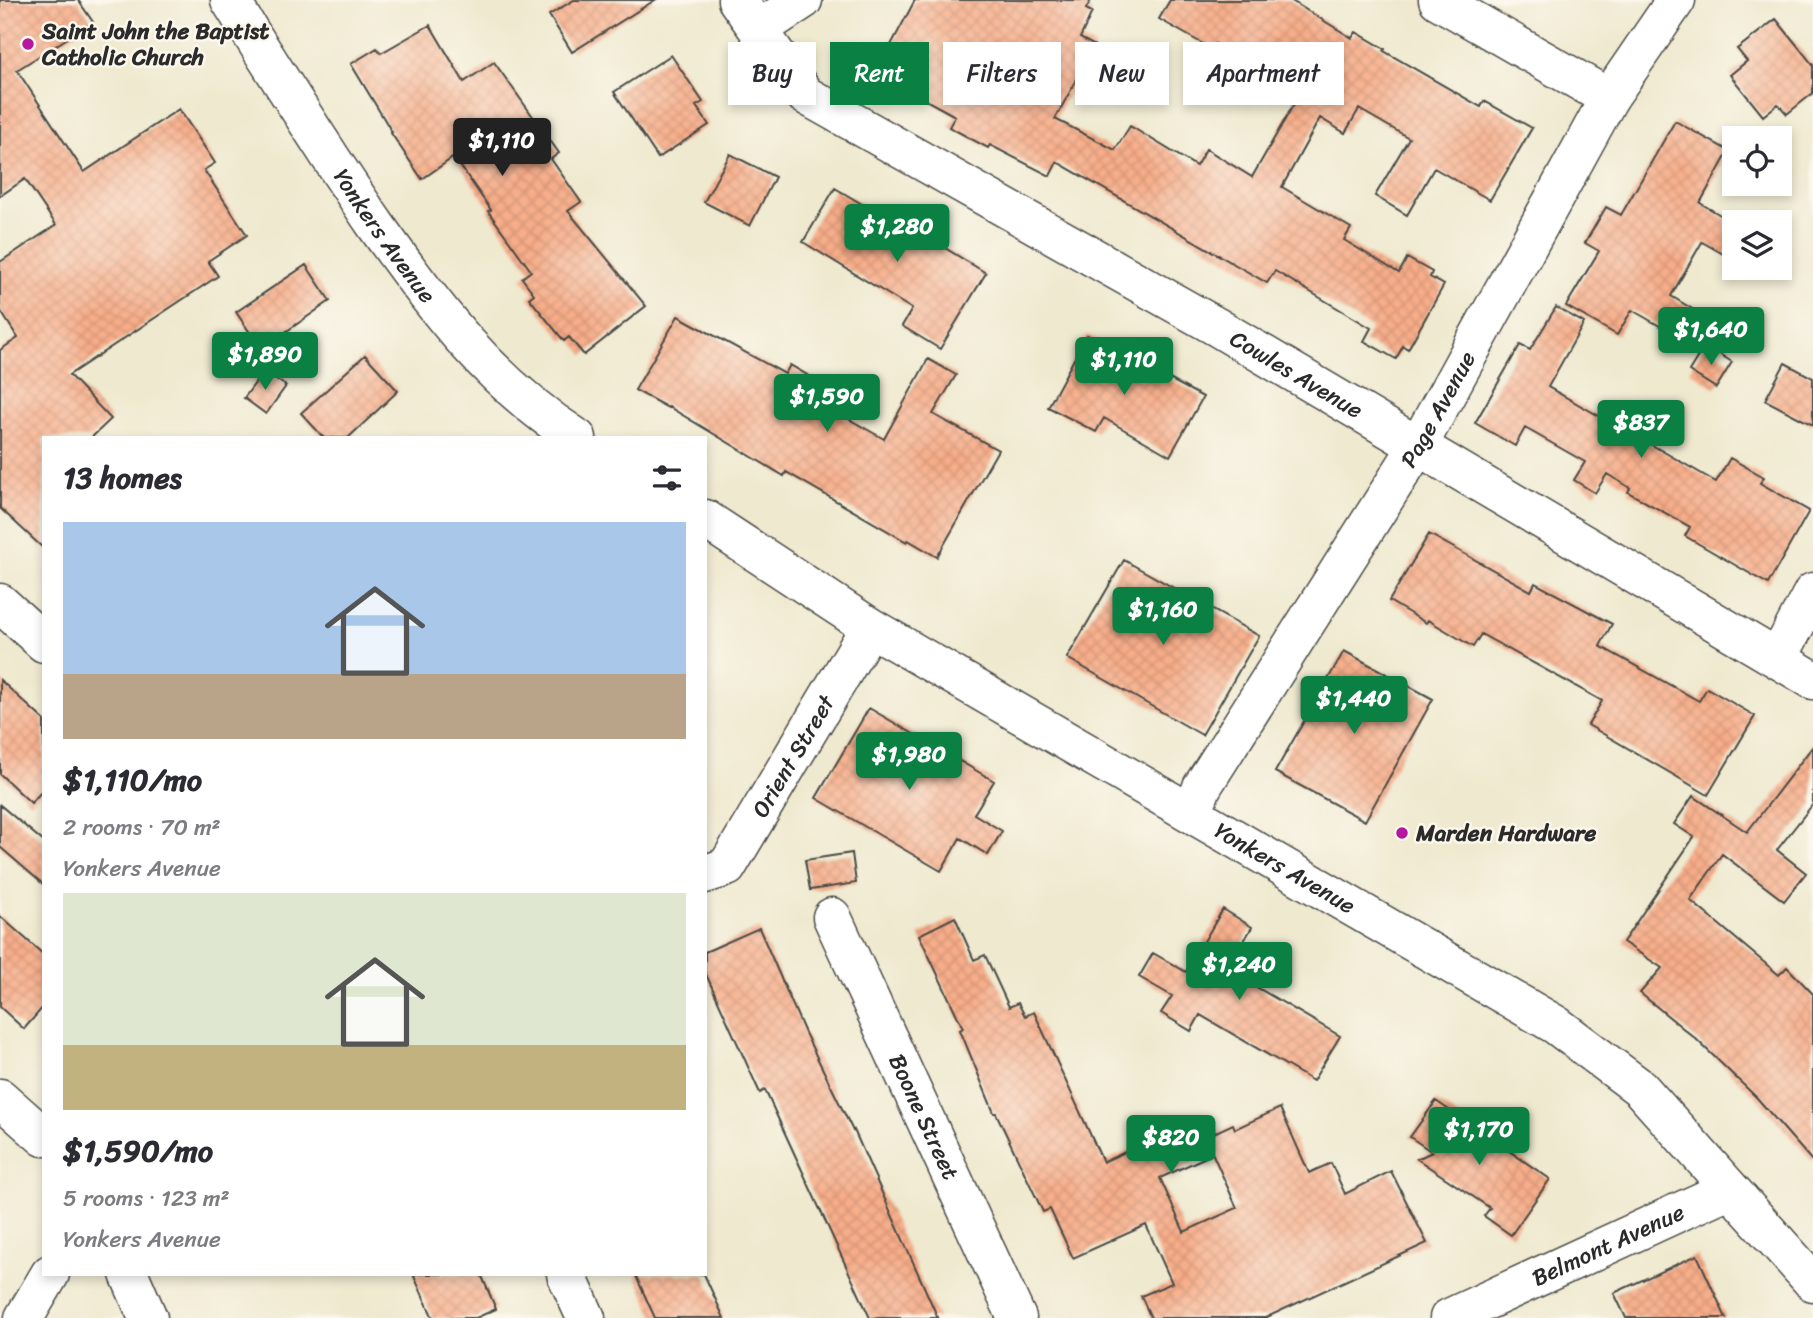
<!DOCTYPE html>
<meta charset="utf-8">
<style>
:root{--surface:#fff;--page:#f2f2f3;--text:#2b2b33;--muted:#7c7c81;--accent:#0b8043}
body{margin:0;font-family:Sriracha,sans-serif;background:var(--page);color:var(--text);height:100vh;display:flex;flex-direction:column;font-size:26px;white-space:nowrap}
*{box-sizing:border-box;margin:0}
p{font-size:23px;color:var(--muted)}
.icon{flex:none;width:38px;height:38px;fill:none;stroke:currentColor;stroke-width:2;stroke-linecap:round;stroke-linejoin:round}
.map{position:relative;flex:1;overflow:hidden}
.panel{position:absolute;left:42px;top:436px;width:665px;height:840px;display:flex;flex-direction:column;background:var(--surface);border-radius:0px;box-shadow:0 4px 10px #0003}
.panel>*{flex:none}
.banner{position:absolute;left:728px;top:42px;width:665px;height:63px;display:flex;gap:14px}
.controls{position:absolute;left:1722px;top:126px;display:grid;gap:14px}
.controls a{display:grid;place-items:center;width:70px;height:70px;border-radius:0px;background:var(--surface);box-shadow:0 4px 10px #0003;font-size:35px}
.price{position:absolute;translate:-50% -60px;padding:0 16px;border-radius:7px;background:var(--accent);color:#fff;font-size:23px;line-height:46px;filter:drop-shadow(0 2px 4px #0008)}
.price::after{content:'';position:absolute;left:50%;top:42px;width:21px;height:16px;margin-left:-10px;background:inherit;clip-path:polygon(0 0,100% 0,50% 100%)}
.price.active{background:#222;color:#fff}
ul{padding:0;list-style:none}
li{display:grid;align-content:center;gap:14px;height:371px;padding:0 21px}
li span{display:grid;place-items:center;height:217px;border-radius:0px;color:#555}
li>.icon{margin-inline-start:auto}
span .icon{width:126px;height:126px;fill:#fffc;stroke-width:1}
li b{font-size:30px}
h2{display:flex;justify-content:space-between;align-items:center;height:84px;padding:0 21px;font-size:30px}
.chip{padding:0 24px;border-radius:0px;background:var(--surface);box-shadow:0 4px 10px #0003;font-size:24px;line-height:63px}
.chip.active{background:var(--accent);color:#fff}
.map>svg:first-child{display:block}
.building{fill:url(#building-cross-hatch)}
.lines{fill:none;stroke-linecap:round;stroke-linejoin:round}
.minor-casing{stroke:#484844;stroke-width:41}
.major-casing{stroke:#484844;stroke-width:41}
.minor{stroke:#fff;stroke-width:38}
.major{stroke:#fff;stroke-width:38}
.poi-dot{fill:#b5179e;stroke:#fbf7ec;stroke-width:2.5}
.labels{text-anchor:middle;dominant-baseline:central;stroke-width:5;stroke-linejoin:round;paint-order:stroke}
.poi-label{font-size:23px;font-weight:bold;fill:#2b2b2b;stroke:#fbf7ec;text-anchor:start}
.street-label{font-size:23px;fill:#2b2b2b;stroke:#fbf7ec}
</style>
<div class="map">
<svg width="1813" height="1318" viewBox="0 0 1813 1318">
<defs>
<pattern id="building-cross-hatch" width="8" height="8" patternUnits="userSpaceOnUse" patternTransform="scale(1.75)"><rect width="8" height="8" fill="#f7ad89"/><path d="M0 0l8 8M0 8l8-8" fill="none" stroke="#d49576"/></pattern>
</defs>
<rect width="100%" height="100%" fill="#fbf7ec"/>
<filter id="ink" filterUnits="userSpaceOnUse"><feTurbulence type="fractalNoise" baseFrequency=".0143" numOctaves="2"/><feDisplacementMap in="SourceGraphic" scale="14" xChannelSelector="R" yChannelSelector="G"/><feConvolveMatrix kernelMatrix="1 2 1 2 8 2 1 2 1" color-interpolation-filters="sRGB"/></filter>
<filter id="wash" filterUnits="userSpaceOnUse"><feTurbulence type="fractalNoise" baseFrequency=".00686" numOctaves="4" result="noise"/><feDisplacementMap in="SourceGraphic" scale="28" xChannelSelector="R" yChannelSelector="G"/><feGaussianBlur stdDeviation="1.57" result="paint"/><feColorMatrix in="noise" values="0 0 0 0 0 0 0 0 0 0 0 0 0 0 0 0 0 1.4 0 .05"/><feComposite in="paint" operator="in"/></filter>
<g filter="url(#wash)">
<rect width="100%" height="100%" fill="#efe9cf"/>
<g id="blocks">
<!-- building -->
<path class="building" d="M0 0H78L93 22 17 70 84 172 179 109 215 163 204 170 247 235 208 261 218 276 69 375 111 419 91 438H44V549L0 508V350L18 338 0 310V262L56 225 25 179 0 196Z
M574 0H655L572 52 549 15Z
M915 0H1091L1086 9 1092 12 1080 38 1095 46 1055 119 1115 150 1130 126 1196 166 1206 149 1252 177 1299 95 1215 44 1212 49 1159 19 1170 0H1290L1352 38 1356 32 1385 49 1384 51 1481 107 1484 101 1532 128 1490 200 1434 168 1407 215 1375 196 1409 138 1359 109 1345 133 1320 118 1282 187 1351 228 1344 240 1399 273 1407 258 1432 272 1430 277 1444 285 1408 349 1403 346 1396 359 1364 341 1371 328 1275 271 1267 283 1057 162 1050 176 990 145 988 148 949 127 955 116 891 81 899 68 883 60Z
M1776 19 1813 65V93L1787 114 1778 104 1763 116 1730 75 1747 61 1737 49Z
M430 25 464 82 494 62 559 153 551 159 581 202 568 211 646 306 584 355 569 337 564 341 529 298 534 294 522 278 531 271 488 211 491 210 454 157 422 179 391 133 392 132 351 64 377 48 381 53Z
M671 55 703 102 696 106 709 125 658 158 614 92Z
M1675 121 1729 151 1700 203 1734 223V260L1702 242 1671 296 1714 322 1698 348 1632 310 1617 335 1566 306 1599 251 1585 243 1606 207 1621 215Z
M730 154 775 177 750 226 704 202Z
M835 188 874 211 876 206 986 273 940 349 902 326 912 309 803 242Z
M306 265 330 301 261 349 236 312Z
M1556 307 1584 323 1548 387 1608 421 1618 404 1641 417 1631 433 1716 482 1730 458 1764 477 1760 483 1809 511 1768 584 1685 536 1690 527 1628 492 1630 488 1607 474 1595 493 1574 480 1585 462 1525 428 1515 446 1475 423 1520 345 1530 350Z
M678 316 785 374 790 365 833 390 824 405 884 439 928 359 956 375 933 414 998 450 937 557 908 540 907 542 786 472 784 476 669 407 668 408 635 390Z
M1087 335 1203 397 1170 456 1104 418 1096 432 1048 407Z
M1705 345 1732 362 1716 388 1689 371Z
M365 355 398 391 348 438H324L301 413Z
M1785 363 1813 378V425L1765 400Z
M264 371 286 386 266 414 244 398Z
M1429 534 1531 591 1535 583 1612 624 1600 646 1699 701 1707 688 1755 716 1708 795 1588 725 1602 701 1481 634 1473 647 1428 620 1426 623 1389 601Z
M1124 560 1259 636 1202 735 1067 658Z
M1344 651 1433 699 1365 821 1275 772Z
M0 680 44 720V789L31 803 0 774Z
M869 708 994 781 974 814 1002 831 988 855 960 838 941 871 816 798Z
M1813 746V804L1777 850 1806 873 1784 901 1722 854 1690 900 1779 975 1787 967 1813 994V1162L1757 1098 1696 1039 1640 993 1662 968 1623 942 1694 837 1674 824 1693 796 1747 832Z
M0 805 44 842V885L0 847Z
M852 853 856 883 810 890 805 860Z
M1223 909 1252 927 1227 970 1340 1036 1313 1081 1200 1015 1191 1031 1161 1013 1172 996 1139 977 1153 953 1186 972Z
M0 916 44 955V1006L24 1029 0 1007Z
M955 917 974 960 985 955 1009 1007 1018 1003 1025 1016 1034 1012 1103 1162 1190 1123 1206 1157 1160 1178 1184 1232 1237 1208 1205 1137 1233 1124 1235 1129 1280 1108 1309 1173 1331 1163 1345 1194 1391 1171 1427 1243 1265 1318H1151L1141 1296 1172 1283 1146 1225 1073 1258 1050 1209 1043 1212 996 1113H994L960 1030 963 1028 919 935Z
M759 928 805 1033 853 1131 854 1130 938 1318H870L765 1090 760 1093 705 972V952Z
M1436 1101 1550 1179 1511 1235 1484 1216 1490 1208 1417 1159 1432 1152 1410 1137Z
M1697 1255 1726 1318H1626L1614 1293Z
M413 1274H481L496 1309 476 1318H433Z
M635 1274H704L724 1318H655Z"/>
</g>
</g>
<g filter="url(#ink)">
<use href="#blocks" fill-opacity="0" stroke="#484844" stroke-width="2"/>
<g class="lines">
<!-- minor casing -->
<g class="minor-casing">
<g id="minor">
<path id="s1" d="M737 0 805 95 1217 327 1813 680"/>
<path d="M1438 0 1609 98"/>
<path d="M759 29 803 0"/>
<path d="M0 603 44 643"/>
<path d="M1778 658 1813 592"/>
<path id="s2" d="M1193 812 1202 787 1418 446 1609 98 1676 0"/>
<path id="s3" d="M705 874 727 867 870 627"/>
<path id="s4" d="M832 917 1017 1318"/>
<path d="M0 1098 44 1137"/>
<path d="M129 1274 148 1318"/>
<path d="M566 1274 586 1318"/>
<path d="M24 1318 50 1274"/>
<path id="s5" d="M1449 1318 1729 1189"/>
</g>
</g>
<!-- major casing -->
<g class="major-casing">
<g id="major">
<path id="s6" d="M230 0C278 76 326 153 377 227 435 309 491 383 577 438"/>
<path id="s7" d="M705 519 870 627 1556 1025 1640 1088 1813 1282"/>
</g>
</g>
<!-- minor -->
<use href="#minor" class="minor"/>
<!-- major -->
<use href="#major" class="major"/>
</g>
</g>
<!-- markers -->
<g class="poi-dot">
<circle cx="28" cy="44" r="7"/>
<circle cx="1402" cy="833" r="7"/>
</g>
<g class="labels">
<!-- poi labels -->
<g class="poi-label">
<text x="42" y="31">Saint John the Baptist<tspan x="42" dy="26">Catholic Church</tspan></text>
<text x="1416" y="833">Marden Hardware</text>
</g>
<!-- street labels -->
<g class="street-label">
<text stroke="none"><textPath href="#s6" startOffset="282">Yonkers Avenue</textPath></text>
<text stroke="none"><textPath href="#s1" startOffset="682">Cowles Avenue</textPath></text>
<text stroke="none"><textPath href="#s2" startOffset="472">Page Avenue</textPath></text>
<text stroke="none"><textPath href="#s3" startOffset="152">Orient Street</textPath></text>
<text stroke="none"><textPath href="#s7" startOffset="677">Yonkers Avenue</textPath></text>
<text stroke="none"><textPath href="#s4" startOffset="220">Boone Street</textPath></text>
<text stroke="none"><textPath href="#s5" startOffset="175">Belmont Avenue</textPath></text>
</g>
</g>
</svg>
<div class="controls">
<a><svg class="icon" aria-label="locate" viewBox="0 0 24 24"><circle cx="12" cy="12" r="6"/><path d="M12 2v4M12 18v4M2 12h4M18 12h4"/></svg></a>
<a><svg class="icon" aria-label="layers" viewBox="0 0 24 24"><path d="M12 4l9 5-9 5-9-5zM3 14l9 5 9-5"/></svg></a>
</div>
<b class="price active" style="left:502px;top:178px">$1,110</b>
<b class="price" style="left:897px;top:264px">$1,280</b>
<b class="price" style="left:1711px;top:367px">$1,640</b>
<b class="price" style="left:265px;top:392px">$1,890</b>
<b class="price" style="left:1124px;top:397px">$1,110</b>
<b class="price" style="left:827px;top:434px">$1,590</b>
<b class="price" style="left:1641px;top:460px">$837</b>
<b class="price" style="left:1163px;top:647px">$1,160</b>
<b class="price" style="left:1354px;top:736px">$1,440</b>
<b class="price" style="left:909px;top:792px">$1,980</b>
<b class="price" style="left:1239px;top:1002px">$1,240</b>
<b class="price" style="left:1479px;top:1167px">$1,170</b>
<b class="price" style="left:1171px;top:1175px">$820</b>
<div class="banner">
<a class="chip">Buy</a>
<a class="chip active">Rent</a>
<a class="chip">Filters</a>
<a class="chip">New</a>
<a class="chip">Apartment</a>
</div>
<section class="panel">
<h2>13 homes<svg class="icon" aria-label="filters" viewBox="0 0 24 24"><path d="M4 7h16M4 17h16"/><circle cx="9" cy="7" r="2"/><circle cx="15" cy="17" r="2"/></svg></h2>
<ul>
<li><span style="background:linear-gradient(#a9c7e8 70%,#b9a48a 0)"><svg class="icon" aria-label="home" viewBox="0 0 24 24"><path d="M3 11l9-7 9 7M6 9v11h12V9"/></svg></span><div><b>$1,110/mo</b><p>2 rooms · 70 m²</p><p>Yonkers Avenue</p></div></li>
<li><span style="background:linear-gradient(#dfe7d0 70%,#c2b280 0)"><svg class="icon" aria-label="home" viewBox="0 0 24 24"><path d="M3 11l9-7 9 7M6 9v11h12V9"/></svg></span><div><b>$1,590/mo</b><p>5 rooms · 123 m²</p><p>Yonkers Avenue</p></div></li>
</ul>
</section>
</div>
